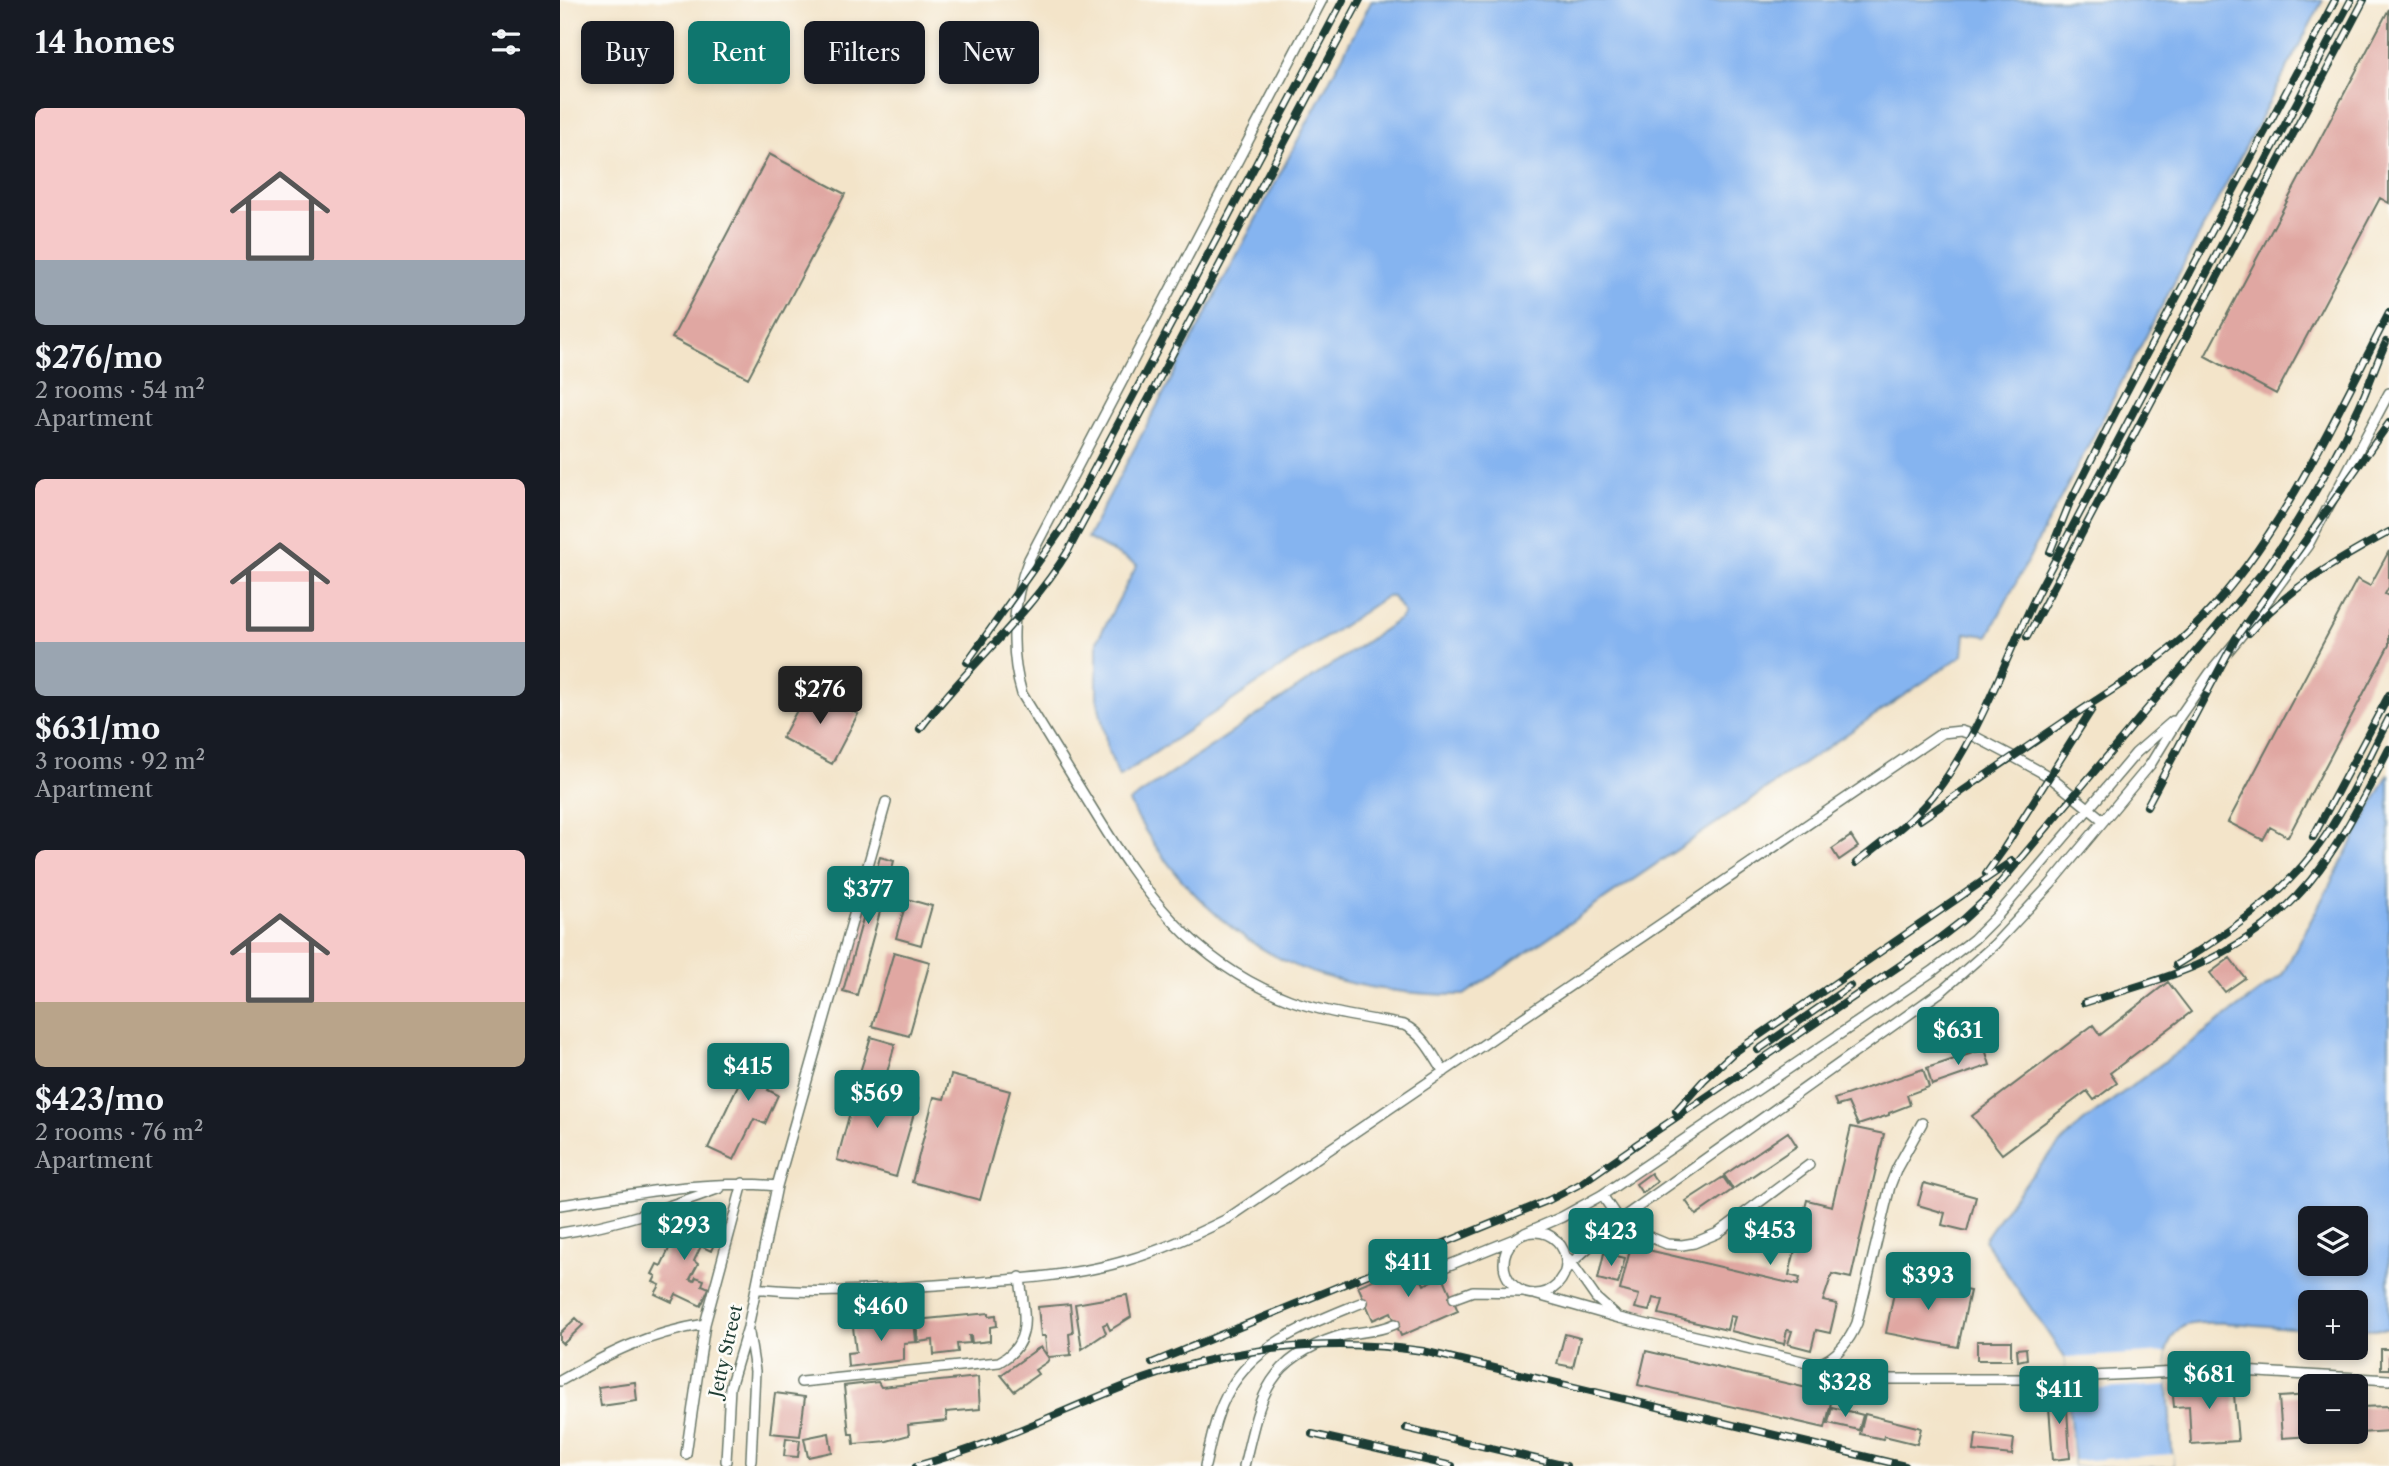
<!DOCTYPE html>
<meta charset="utf-8">
<style>
:root{--surface:#171b24;--page:#20242c;--text:#f1f3f6;--muted:#9ea1a6;--accent:#0f766e}
body{margin:0;font-family:"Libre Caslon Text",serif;background:var(--page);color:var(--text);height:100vh;display:flex;flex-direction:column;font-size:26px;white-space:nowrap}
*{box-sizing:border-box;margin:0}
p{font-size:23px;color:var(--muted)}
.icon{flex:none;width:38px;height:38px;fill:none;stroke:currentColor;stroke-width:2;stroke-linecap:round;stroke-linejoin:round}
.map{position:relative;flex:1;overflow:hidden}
.drawer{display:flex;flex-direction:column;background:var(--surface);width:560px}
.drawer>*{flex:none}
.guide{position:absolute;left:21px;top:21px;width:665px;height:63px;display:flex;gap:14px}
.tools{position:absolute;left:1738px;top:1206px;display:grid;gap:14px}
.tools a{display:grid;place-items:center;width:70px;height:70px;border-radius:10px;background:var(--surface);box-shadow:0 4px 10px #0003;font-size:35px}
.price{position:absolute;translate:-50% -60px;padding:0 16px;border-radius:7px;background:var(--accent);color:#fff;font-size:23px;line-height:46px;filter:drop-shadow(0 2px 4px #0008)}
.price::after{content:'';position:absolute;left:50%;top:42px;width:21px;height:16px;margin-left:-10px;background:inherit;clip-path:polygon(0 0,100% 0,50% 100%)}
.price.selected{background:#222;color:#fff}
ul{padding:0;list-style:none}
li{display:grid;align-content:center;gap:14px;height:371px;padding:0 35px}
li span{display:grid;place-items:center;height:217px;border-radius:10px;color:#555}
li>.icon{margin-inline-start:auto}
span .icon{width:126px;height:126px;fill:#fffc;stroke-width:1}
li b{font-size:30px}
h2{display:flex;justify-content:space-between;align-items:center;height:84px;padding:0 35px;font-size:30px}
.chip{padding:0 24px;border-radius:10px;background:var(--surface);box-shadow:0 4px 10px #0003;font-size:24px;line-height:63px}
.chip.selected{background:var(--accent);color:#fff}
main{display:flex;flex:1;min-height:0}
.map>svg:first-child{display:block}
.water{fill:#85b4f0;stroke:#527892;stroke-width:2;fill-rule:evenodd}
.pier{fill:#f3e4c9}
.building{fill:#e0a7a2}
.lines{fill:none;stroke-linecap:round;stroke-linejoin:round}
.lane-casing{stroke:#697768;stroke-width:12}
.lane{stroke:#fff;stroke-width:9}
.rail-casing{stroke:#1f3d34;stroke-width:8}
.rail{stroke:#fdfcf7;stroke-width:5;stroke-dasharray:16;stroke-linecap:butt}
.labels{text-anchor:middle;dominant-baseline:central;stroke-width:5;stroke-linejoin:round;paint-order:stroke}
.street-label{font-size:18px;fill:#1f3d34;stroke:#fdfcf7}
</style>
<main>
<section class="drawer">
<h2>14 homes<svg class="icon" aria-label="filters" viewBox="0 0 24 24"><path d="M4 7h16M4 17h16"/><circle cx="9" cy="7" r="2"/><circle cx="15" cy="17" r="2"/></svg></h2>
<ul>
<li><span style="background:linear-gradient(#f6c9c9 70%,#9aa5b1 0)"><svg class="icon" aria-label="home" viewBox="0 0 24 24"><path d="M3 11l9-7 9 7M6 9v11h12V9"/></svg></span><div><b>$276/mo</b><p>2 rooms · 54 m²</p><p>Apartment</p></div></li>
<li><span style="background:linear-gradient(#f6c9c9 75%,#9aa5b1 0)"><svg class="icon" aria-label="home" viewBox="0 0 24 24"><path d="M3 11l9-7 9 7M6 9v11h12V9"/></svg></span><div><b>$631/mo</b><p>3 rooms · 92 m²</p><p>Apartment</p></div></li>
<li><span style="background:linear-gradient(#f6c9c9 70%,#b9a48a 0)"><svg class="icon" aria-label="home" viewBox="0 0 24 24"><path d="M3 11l9-7 9 7M6 9v11h12V9"/></svg></span><div><b>$423/mo</b><p>2 rooms · 76 m²</p><p>Apartment</p></div></li>
</ul>
</section>
<div class="map">
<svg width="1829" height="1466" viewBox="0 0 1829 1466">
<rect width="100%" height="100%" fill="#fdfcf7"/>
<filter id="ink" filterUnits="userSpaceOnUse"><feTurbulence type="fractalNoise" baseFrequency=".0143" numOctaves="2"/><feDisplacementMap in="SourceGraphic" scale="14" xChannelSelector="R" yChannelSelector="G"/><feConvolveMatrix kernelMatrix="1 2 1 2 8 2 1 2 1" color-interpolation-filters="sRGB"/></filter>
<filter id="wash" filterUnits="userSpaceOnUse"><feTurbulence type="fractalNoise" baseFrequency=".00686" numOctaves="4" result="noise"/><feDisplacementMap in="SourceGraphic" scale="28" xChannelSelector="R" yChannelSelector="G"/><feGaussianBlur stdDeviation="1.57" result="paint"/><feColorMatrix in="noise" values="0 0 0 0 0 0 0 0 0 0 0 0 0 0 0 0 0 1.4 0 .05"/><feComposite in="paint" operator="in"/></filter>
<g filter="url(#wash)">
<rect width="100%" height="100%" fill="#f3e4c9"/>
<!-- water -->
<path class="water" d="M812 0H1763L1428 636 1405 633 1403 655 904 995C854 995 804 989 757 974 676 948 607 876 569 802L841 618 844 613 833 597 827 596 559 777 548 750 537 697V641L577 565 527 538Z
M1829 773V1329H1796V1302H1750V1329C1721 1329 1647 1317 1624 1326 1613 1331 1610 1342 1606 1352L1613 1466H1514L1505 1358 1424 1240C1453 1196 1484 1157 1523 1122L1722 975ZM1750 1218H1796V1264H1750Z"/>
<!-- pier -->
<path class="pier" d="M1606 1352 1608 1385 1507 1391 1505 1358Z
M1613 1454V1466H1514V1461Z"/>
<g id="blocks">
<!-- building -->
<path class="building" d="M1829 9V203L1820 198 1716 394 1645 356Z
M209 154 285 194 188 378 112 338Z
M1829 551V587L1825 594 1829 596V645L1728 837 1710 827 1703 840 1668 822 1797 579 1810 586Z
M249 688 298 714 272 764 222 738Z
M1291 836 1298 847 1279 860 1272 849Z
M320 857 334 861 297 995 283 991Z
M347 899 372 906 361 945 336 938Z
M334 952 370 962 349 1036 312 1026Z
M1670 958 1685 978 1665 992 1650 973Z
M1608 982 1631 1012 1550 1073 1557 1083 1534 1100 1527 1091 1442 1154 1412 1116 1533 1025 1540 1035Z
M311 1037 335 1044 324 1083 299 1075Z
M197 1045 224 1058 208 1090 218 1095 205 1124 194 1119 174 1160 148 1148Z
M1425 1049 1430 1065 1372 1085 1367 1068Z
M1363 1069 1369 1087 1347 1095 1350 1105 1329 1113V1115L1298 1125 1288 1103 1277 1106 1274 1099Z
M391 1075 450 1091 420 1200 352 1182 374 1097 384 1099Z
M298 1083 358 1099 336 1177 277 1160Z
M1291 1127 1324 1134 1291 1278 1272 1274 1263 1301 1277 1304 1270 1333 1256 1330 1251 1350 1228 1344 1232 1331 1227 1330 1224 1344 1171 1331 1175 1317 1170 1316 1167 1330 1099 1314 1103 1300 1093 1298 1089 1311 1075 1308 1079 1295 1060 1290 1071 1246 1238 1285 1240 1278 1229 1275 1247 1200 1272 1206Z
M1228 1132 1237 1146 1173 1189 1164 1175Z
M1091 1173 1097 1182 1082 1193 1076 1184Z
M1163 1177 1172 1190 1136 1215 1126 1201Z
M1364 1183 1416 1197 1407 1231 1382 1225 1385 1213 1358 1205Z
M118 1215 142 1226 144 1222 151 1225 149 1228 159 1233 151 1251 141 1246 134 1261 138 1264 130 1279 134 1281 136 1277 144 1280 142 1285 149 1288 141 1306 116 1294 112 1302 95 1294 100 1285 93 1282 96 1276 92 1274 97 1264 101 1266 115 1236 109 1233Z
M1044 1253 1065 1258 1058 1284 1038 1279Z
M855 1262 864 1285 883 1276 898 1311 841 1336 831 1312 813 1320 798 1286Z
M1337 1277 1410 1291 1398 1347 1326 1333Z
M567 1295 571 1317 550 1330 547 1323 543 1325 546 1333 522 1349 515 1304Z
M510 1304 513 1333 509 1334 511 1355 488 1357 489 1359 487 1362 475 1370 478 1374 454 1391 441 1375 477 1349 481 1347 487 1356 485 1336H481L478 1307Z
M429 1313V1316L436 1315 437 1326 430 1327V1341L412 1343 411 1336H409L410 1343 397 1344 398 1352 374 1355 373 1340 358 1342 356 1320Z
M16 1318 23 1325 3 1344 0 1341V1333Z
M354 1320 356 1342 344 1343V1360L288 1367 287 1353 296 1352 293 1327Z
M1005 1334 1020 1338 1013 1367 997 1364Z
M1417 1341H1451V1360H1417Z
M1466 1348 1467 1359 1458 1361 1457 1349Z
M1821 1349H1829V1369H1821Z
M1086 1351 1273 1394 1265 1428 1078 1385Z
M418 1377 420 1409 386 1412 387 1421 348 1425 349 1435 327 1441 294 1444 293 1434H289L284 1386 318 1382 321 1387Z
M75 1382 77 1401 41 1406 38 1387Z
M1673 1383 1678 1441 1631 1444 1629 1406 1614 1407 1612 1385Z
M1506 1392 1510 1458 1493 1460 1488 1394Z
M215 1393 245 1397 240 1436 210 1433Z
M1750 1395V1432H1781V1434L1722 1438 1719 1397Z
M1829 1406V1431L1800 1433 1799 1407Z
M1272 1407 1303 1415 1299 1430 1268 1423Z
M1305 1414 1361 1428 1357 1444 1324 1436 1323 1439 1300 1434Z
M269 1433 272 1452 248 1457 244 1438Z
M1416 1434 1454 1439 1452 1455 1414 1451Z
M226 1438 240 1440 238 1457 224 1456Z"/>
</g>
</g>
<g filter="url(#ink)">
<use href="#blocks" fill-opacity="0" stroke="#697768" stroke-width="2"/>
<g class="lines">
<!-- lane casing -->
<g class="lane-casing">
<path id="lane" d="M762 0 469 559C452 601 449 651 462 694 485 732 509 770 532 808 584 893 632 963 730 1000 766 1013 806 1018 844 1025 863 1034 873 1055 884 1072
M1042 1195 1063 1226 1107 1244 1122 1245 1134 1243 1158 1233 1249 1165
M0 1205C71 1195 145 1179 217 1186
M944 1263a31 31 0 1 1 62 0a31 31 0 1 1-62 0Z
M1 1233C56 1225 108 1207 160 1188
M965 1233 1002 1217 1042 1195 1373 971 1414 939 1437 916 1576 753 1613 721
M1008 1258 1036 1298 1055 1315
M862 1276 954 1239
M999 1281 1011 1263 1058 1221 1383 990 1434 945 1490 885 1590 765 1620 716 1650 673 1688 627 1748 545 1829 393
M196 1288C251 1295 306 1290 361 1286 426 1281 507 1279 568 1260 603 1250 635 1235 667 1219L1382 733 1401 731 1410 734 1452 756 1490 777 1543 820
M974 1294 1059 1318 1319 1379H1463L1664 1370 1829 1380
M894 1298 913 1291 962 1292
M189 1333 195 1371 191 1461
M1257 1364C1276 1359 1290 1340 1297 1323L1330 1186 1337 1168 1362 1123
M0 1381C51 1352 86 1334 145 1324
M241 1382 439 1362C475 1342 463 1311 460 1277
M126 1454 145 1324 183 1183
M166 1461 170 1387 188 1327 217 1186 326 802
M645 1466C651 1440 656 1412 670 1389 698 1341 755 1322 803 1302
M684 1466C700 1400 704 1361 776 1337 796 1331 816 1333 835 1324"/>
</g>
<!-- lane -->
<use href="#lane" class="lane"/>
<!-- rail casing -->
<g class="rail-casing">
<path id="rail" d="M1490 552 1510 502 1555 413 1775 0
M1689 633C1728 588 1778 560 1829 532
M1467 637 1804 0
M407 662 504 526 783 0
M360 729C406 667 467 618 508 551L800 0
M1587 806 1676 638 1829 423
M1360 820C1411 785 1462 750 1514 715 1557 686 1605 659 1641 620 1724 533 1774 418 1829 313
M1753 837 1829 695
M1296 863C1324 841 1354 820 1376 792 1421 733 1445 658 1478 592L1791 0
M1426 874 1443 850 1532 709
M1616 965C1669 933 1722 896 1759 845 1787 807 1807 760 1829 718
M1524 1003C1561 991 1600 981 1635 966 1743 920 1778 847 1829 749
M1198 1050 1290 986
M1116 1111 1144 1080 1172 1054 1452 861
M1074 1146 1376 941 1403 920 1430 895 1707 567C1742 517 1773 463 1799 407 1809 386 1816 363 1826 342
M592 1363 989 1200 1020 1184 1082 1141
M846 1428 1006 1466
M752 1434 892 1466
M356 1466C429 1447 496 1413 565 1386 660 1349 762 1336 863 1351L1345 1466"/>
</g>
<!-- rail -->
<use href="#rail" class="rail"/>
</g>
</g>
<g class="labels">
<!-- street labels -->
<g class="street-label">
<text transform="translate(166 1351) rotate(-77)">Jetty Street</text>
</g>
</g>
</svg>
<div class="tools">
<a><svg class="icon" aria-label="layers" viewBox="0 0 24 24"><path d="M12 4l9 5-9 5-9-5zM3 14l9 5 9-5"/></svg></a>
<a>+</a>
<a>−</a>
</div>
<b class="price selected" style="left:260px;top:726px">$276</b>
<b class="price" style="left:308px;top:926px">$377</b>
<b class="price" style="left:1398px;top:1067px">$631</b>
<b class="price" style="left:188px;top:1103px">$415</b>
<b class="price" style="left:317px;top:1130px">$569</b>
<b class="price" style="left:124px;top:1262px">$293</b>
<b class="price" style="left:1210px;top:1267px">$453</b>
<b class="price" style="left:1051px;top:1268px">$423</b>
<b class="price" style="left:848px;top:1299px">$411</b>
<b class="price" style="left:1368px;top:1312px">$393</b>
<b class="price" style="left:321px;top:1343px">$460</b>
<b class="price" style="left:1649px;top:1411px">$681</b>
<b class="price" style="left:1285px;top:1419px">$328</b>
<b class="price" style="left:1499px;top:1426px">$411</b>
<div class="guide">
<a class="chip">Buy</a>
<a class="chip selected">Rent</a>
<a class="chip">Filters</a>
<a class="chip">New</a>
</div>
</div>
</main>
